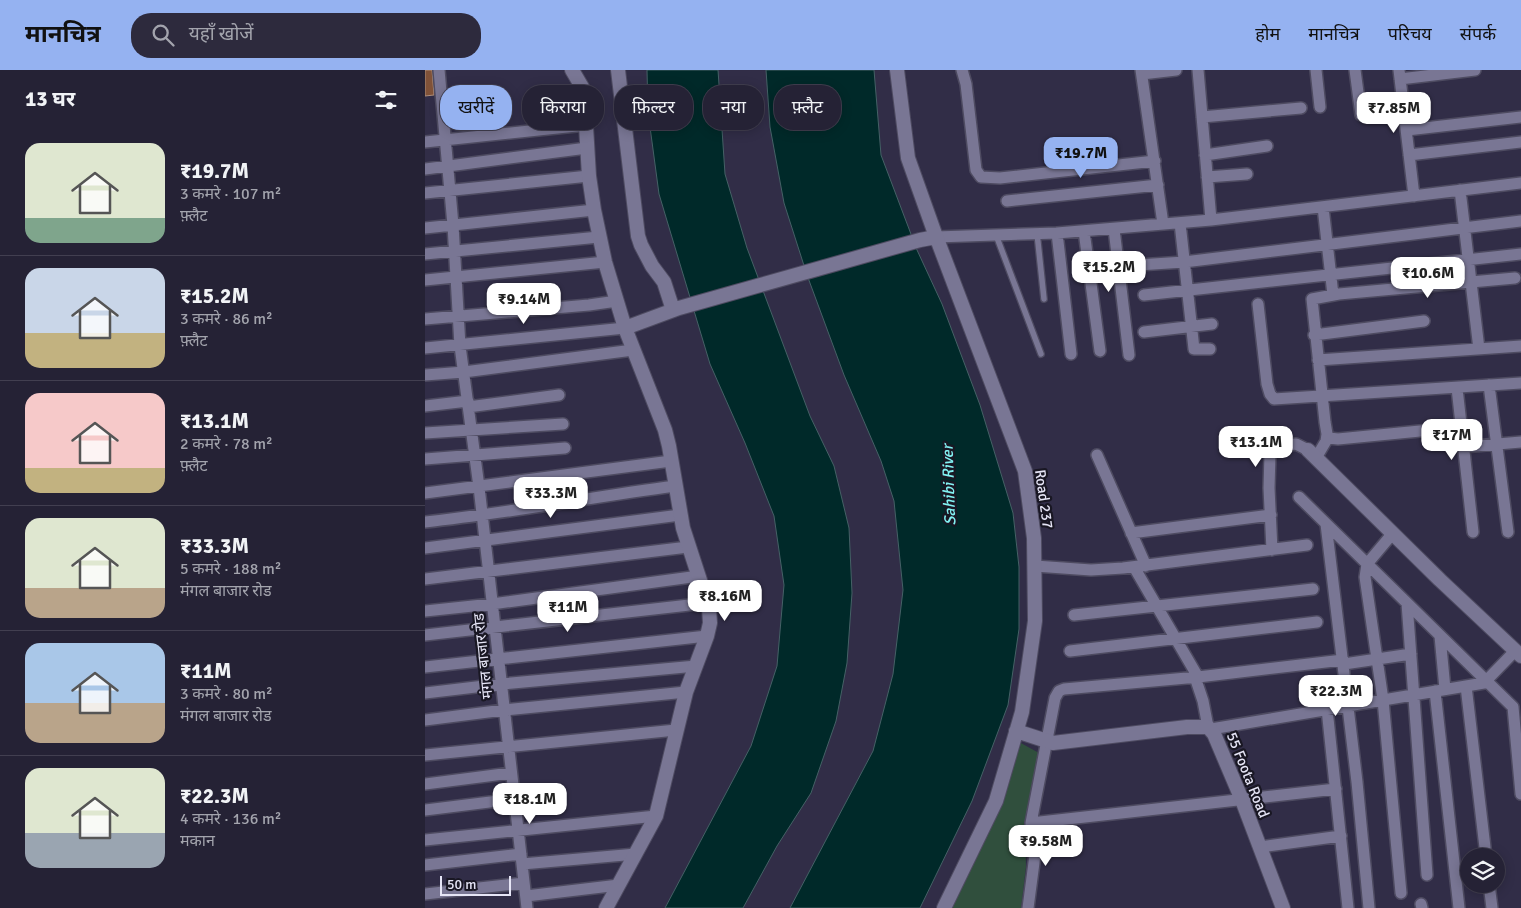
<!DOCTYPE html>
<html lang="hi">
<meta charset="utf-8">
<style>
:root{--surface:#252235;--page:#2d2a3d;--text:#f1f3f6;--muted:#a3a4ad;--line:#423f50;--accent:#95b2f1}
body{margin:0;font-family:Signika,"Noto Sans Devanagari",sans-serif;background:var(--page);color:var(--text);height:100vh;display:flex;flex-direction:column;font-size:19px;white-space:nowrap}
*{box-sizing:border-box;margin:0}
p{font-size:16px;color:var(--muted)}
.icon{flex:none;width:28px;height:28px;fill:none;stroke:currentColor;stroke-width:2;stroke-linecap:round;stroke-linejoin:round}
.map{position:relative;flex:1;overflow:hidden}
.sheet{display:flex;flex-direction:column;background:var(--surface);width:425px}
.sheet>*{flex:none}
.banner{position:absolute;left:15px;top:15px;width:475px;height:45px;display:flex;gap:10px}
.controls{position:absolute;left:1035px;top:778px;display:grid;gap:10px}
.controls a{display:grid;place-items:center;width:45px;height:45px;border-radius:50%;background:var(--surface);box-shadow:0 2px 12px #0003,0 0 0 1px var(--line);font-size:25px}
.scale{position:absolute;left:15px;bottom:12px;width:71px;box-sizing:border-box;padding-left:5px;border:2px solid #e6e5f6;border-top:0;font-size:14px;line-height:18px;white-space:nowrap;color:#e6e5f6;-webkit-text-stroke:4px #191723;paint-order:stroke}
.price{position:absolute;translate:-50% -42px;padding:0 11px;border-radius:10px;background:#fff;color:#222;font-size:16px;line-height:32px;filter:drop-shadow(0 1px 2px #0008)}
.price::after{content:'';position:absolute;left:50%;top:30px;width:15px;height:11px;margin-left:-8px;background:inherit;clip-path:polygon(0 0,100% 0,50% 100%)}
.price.active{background:var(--accent);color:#111}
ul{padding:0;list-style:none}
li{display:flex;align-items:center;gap:15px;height:125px;padding:0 25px}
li+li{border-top:1px solid var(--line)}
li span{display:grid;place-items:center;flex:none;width:140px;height:100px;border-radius:15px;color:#555}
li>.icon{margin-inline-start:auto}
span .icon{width:60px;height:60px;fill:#fffc;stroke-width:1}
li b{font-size:21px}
h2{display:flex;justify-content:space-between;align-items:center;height:60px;padding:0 25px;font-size:21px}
.pill{padding:0 18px;border-radius:20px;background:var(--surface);box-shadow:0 2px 12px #0003,0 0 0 1px var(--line);font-size:18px;line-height:45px}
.pill.active{background:var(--accent);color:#111}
header{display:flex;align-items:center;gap:30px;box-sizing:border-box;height:70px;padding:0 25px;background:var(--accent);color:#111}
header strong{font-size:24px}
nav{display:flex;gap:28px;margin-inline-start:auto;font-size:18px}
.search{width:350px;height:45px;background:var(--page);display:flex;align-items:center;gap:12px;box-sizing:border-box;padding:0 18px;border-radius:20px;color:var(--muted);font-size:19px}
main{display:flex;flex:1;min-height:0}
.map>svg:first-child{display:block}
.green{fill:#304f3d}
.water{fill:#002929;stroke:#456166}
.building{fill:#805238;stroke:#ae8f7d}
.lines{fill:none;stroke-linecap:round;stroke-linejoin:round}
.service-casing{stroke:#4e4b61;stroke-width:8}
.minor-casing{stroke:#4e4b61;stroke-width:14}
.tertiary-casing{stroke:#4e4b61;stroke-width:16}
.service{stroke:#797694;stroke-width:5.5}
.minor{stroke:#797694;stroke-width:11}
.tertiary{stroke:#797694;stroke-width:14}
.labels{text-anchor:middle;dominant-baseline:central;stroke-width:4.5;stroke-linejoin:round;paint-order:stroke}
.street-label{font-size:15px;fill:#e6e5f6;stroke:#191723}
.water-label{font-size:16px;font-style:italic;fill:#82f2f3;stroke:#191723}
</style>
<header>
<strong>मानचित्र</strong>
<div class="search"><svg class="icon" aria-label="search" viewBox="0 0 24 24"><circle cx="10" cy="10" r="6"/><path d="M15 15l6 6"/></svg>यहाँ खोजें</div>
<nav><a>होम</a><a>मानचित्र</a><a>परिचय</a><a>संपर्क</a></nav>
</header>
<main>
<section class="sheet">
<h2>13 घर<svg class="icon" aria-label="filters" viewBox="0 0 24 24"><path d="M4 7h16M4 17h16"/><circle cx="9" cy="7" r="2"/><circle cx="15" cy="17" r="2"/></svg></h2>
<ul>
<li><span style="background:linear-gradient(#dfe7d0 75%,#7fa58c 0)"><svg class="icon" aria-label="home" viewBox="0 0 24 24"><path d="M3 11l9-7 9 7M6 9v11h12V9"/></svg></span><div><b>₹19.7M</b><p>3 कमरे · 107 m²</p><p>फ़्लैट</p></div></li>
<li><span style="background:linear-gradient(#c9d6e8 65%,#c2b280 0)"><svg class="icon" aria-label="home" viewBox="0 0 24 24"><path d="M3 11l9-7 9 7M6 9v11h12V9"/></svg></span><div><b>₹15.2M</b><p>3 कमरे · 86 m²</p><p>फ़्लैट</p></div></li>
<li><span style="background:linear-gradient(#f6c9c9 75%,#c2b280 0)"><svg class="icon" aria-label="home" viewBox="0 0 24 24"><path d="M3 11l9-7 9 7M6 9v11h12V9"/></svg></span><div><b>₹13.1M</b><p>2 कमरे · 78 m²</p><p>फ़्लैट</p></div></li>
<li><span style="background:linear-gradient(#dfe7d0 70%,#b9a48a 0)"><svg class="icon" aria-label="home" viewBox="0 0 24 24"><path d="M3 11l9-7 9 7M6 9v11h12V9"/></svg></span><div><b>₹33.3M</b><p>5 कमरे · 188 m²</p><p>मंगल बाजार रोड</p></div></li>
<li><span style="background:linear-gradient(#a9c7e8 60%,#b9a48a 0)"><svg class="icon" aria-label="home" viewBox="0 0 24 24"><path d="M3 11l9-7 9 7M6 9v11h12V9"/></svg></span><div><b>₹11M</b><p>3 कमरे · 80 m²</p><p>मंगल बाजार रोड</p></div></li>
<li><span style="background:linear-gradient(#dfe7d0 65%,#9aa5b1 0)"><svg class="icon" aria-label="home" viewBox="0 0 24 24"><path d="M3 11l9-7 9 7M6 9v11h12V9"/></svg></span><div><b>₹22.3M</b><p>4 कमरे · 136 m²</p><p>मकान</p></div></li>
</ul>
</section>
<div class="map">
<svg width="1096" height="838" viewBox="0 0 1096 838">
<rect width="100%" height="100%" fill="#312d47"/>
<!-- green -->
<path class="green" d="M594 672 614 683 600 759 601 797 596 838H526L579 730Z"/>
<!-- water -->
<path class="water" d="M222 0H293L300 104 322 178 385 346 409 396 424 458 427 523 422 593 411 651 386 723 352 776 318 838H240L326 676 352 596 359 515 349 446 320 373 285 294 234 124 223 42Z
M341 0H449L456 85 492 180 517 234 555 335 588 443 594 497V559L583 635 547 731 495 838H365L448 681 468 604 478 520 469 431 456 391 419 305 382 205 359 133 345 57Z"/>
<!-- building -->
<path class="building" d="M0 0H7L9 25 0 26Z"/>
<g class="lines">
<!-- service casing -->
<g class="service-casing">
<path id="service" d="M612 163 619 229
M571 165 616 284"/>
</g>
<!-- minor casing -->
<g class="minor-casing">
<path id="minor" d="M14 0 28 155 35 276 54 417 102 838
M537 0 541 14 551 100 556 107 575 108 730 91
M716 0 738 154
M773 0 786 150
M891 0 895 37
M930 0 936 45
M974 0 989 126
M717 4 751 0
M975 9 1050 0
M777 47 876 38
M982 60 1096 47
M0 72 161 55
M780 85 842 76
M984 85 1096 72
M0 99 162 78
M782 107 822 104
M1035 120 1054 279
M0 123 164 106
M582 131 733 115
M898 137 908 225
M755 153 769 279H785
M0 158 169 140
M689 159 704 285
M659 161 675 281
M632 163 646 284
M511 167 632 163 786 150 1096 113
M0 184 174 167
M713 195 759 192 1096 151
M0 210 180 192
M719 225 1096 184
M833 234 842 314 845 324 849 329 1096 313
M0 249 164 235 192 231
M719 262 787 254
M889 265 999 251
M0 278 200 258
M893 290 1096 276
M0 305 39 302 208 280
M1064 315 1083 462
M1032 318 1048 462
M0 336 43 331
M43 337 134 325
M1036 357 913 369 904 368 902 364 900 352 887 229 914 224 1090 208
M0 363 138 354
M1038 377 1096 372
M672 385 721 496
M891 388 901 371 902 364
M0 389 140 378
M0 423 246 391
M874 427 1088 637 1096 724
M0 452C84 443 167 427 250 416
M901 454 932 712 944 838
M706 463 846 445
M968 463 942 494 940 507 958 630 976 823
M0 478 255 445
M847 480 844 418 845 384 849 379 855 376 871 374 883 380
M610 496 666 500 698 498 882 475
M709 497 773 607
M0 509 263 477
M982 533 1002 805
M0 541 67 534 274 506
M649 545 888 519
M0 565 282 533
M1015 566 1020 619
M645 581 892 552
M919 594 986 584
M0 597 282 566
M770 607 778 631 783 657
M1041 616 1061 786
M1010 621 1034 838
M0 623 76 614 271 596
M902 639 923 838
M0 650 79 640 261 622
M786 659 1059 613 1090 581
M0 685 251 660
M0 714 86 703
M911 719 606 753 630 628 634 621 639 619 773 607 918 590
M0 740 89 729
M0 770 231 746
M835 777 916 766
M97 794 211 784
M0 795 96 784
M1064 814 1067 838
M0 824 99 813
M101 826 194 815
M996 834 997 838
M603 838 610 785 606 767V753"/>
</g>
<!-- tertiary casing -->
<g class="tertiary-casing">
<path id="tertiary" d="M147 0 157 17 159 23 164 106 169 140 180 192 200 258 240 360 244 376 258 458 284 538 285 553 282 566 261 622 231 746 181 838
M193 0 213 166 216 175 227 196 239 212 248 240
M472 0 483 88 509 161 600 401 609 468 610 551 597 642 571 731 519 838
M200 258 254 238 495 170 511 167
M883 380 1015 510 1096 586
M591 661 628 673 762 657H783L789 664 817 730 858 838"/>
</g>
<!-- service -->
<use href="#service" class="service"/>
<!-- minor -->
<use href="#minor" class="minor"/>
<!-- tertiary -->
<use href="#tertiary" class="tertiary"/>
</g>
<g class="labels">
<!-- street labels -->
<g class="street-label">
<text transform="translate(619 429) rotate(82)">Road 237</text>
<text transform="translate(58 586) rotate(-96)">मंगल बाजार रोड</text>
<text transform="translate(823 705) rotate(68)">55 Foota Road</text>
</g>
<!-- water labels -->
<g class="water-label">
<text transform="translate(524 415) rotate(-92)">Sahibi River</text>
</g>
</g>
</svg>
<div class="controls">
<a><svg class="icon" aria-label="layers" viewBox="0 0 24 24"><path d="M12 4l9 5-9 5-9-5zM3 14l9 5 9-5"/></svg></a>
</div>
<div class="scale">50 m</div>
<b class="price" style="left:969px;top:64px">₹7.85M</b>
<b class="price active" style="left:656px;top:109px">₹19.7M</b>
<b class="price" style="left:684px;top:223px">₹15.2M</b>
<b class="price" style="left:1003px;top:229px">₹10.6M</b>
<b class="price" style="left:99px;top:255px">₹9.14M</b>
<b class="price" style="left:1027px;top:391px">₹17M</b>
<b class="price" style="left:831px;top:398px">₹13.1M</b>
<b class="price" style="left:126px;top:449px">₹33.3M</b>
<b class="price" style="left:300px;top:552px">₹8.16M</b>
<b class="price" style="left:143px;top:563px">₹11M</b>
<b class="price" style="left:911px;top:647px">₹22.3M</b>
<b class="price" style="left:105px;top:755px">₹18.1M</b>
<b class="price" style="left:621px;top:797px">₹9.58M</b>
<div class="banner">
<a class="pill active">खरीदें</a>
<a class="pill">किराया</a>
<a class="pill">फ़िल्टर</a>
<a class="pill">नया</a>
<a class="pill">फ़्लैट</a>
</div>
</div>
</main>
